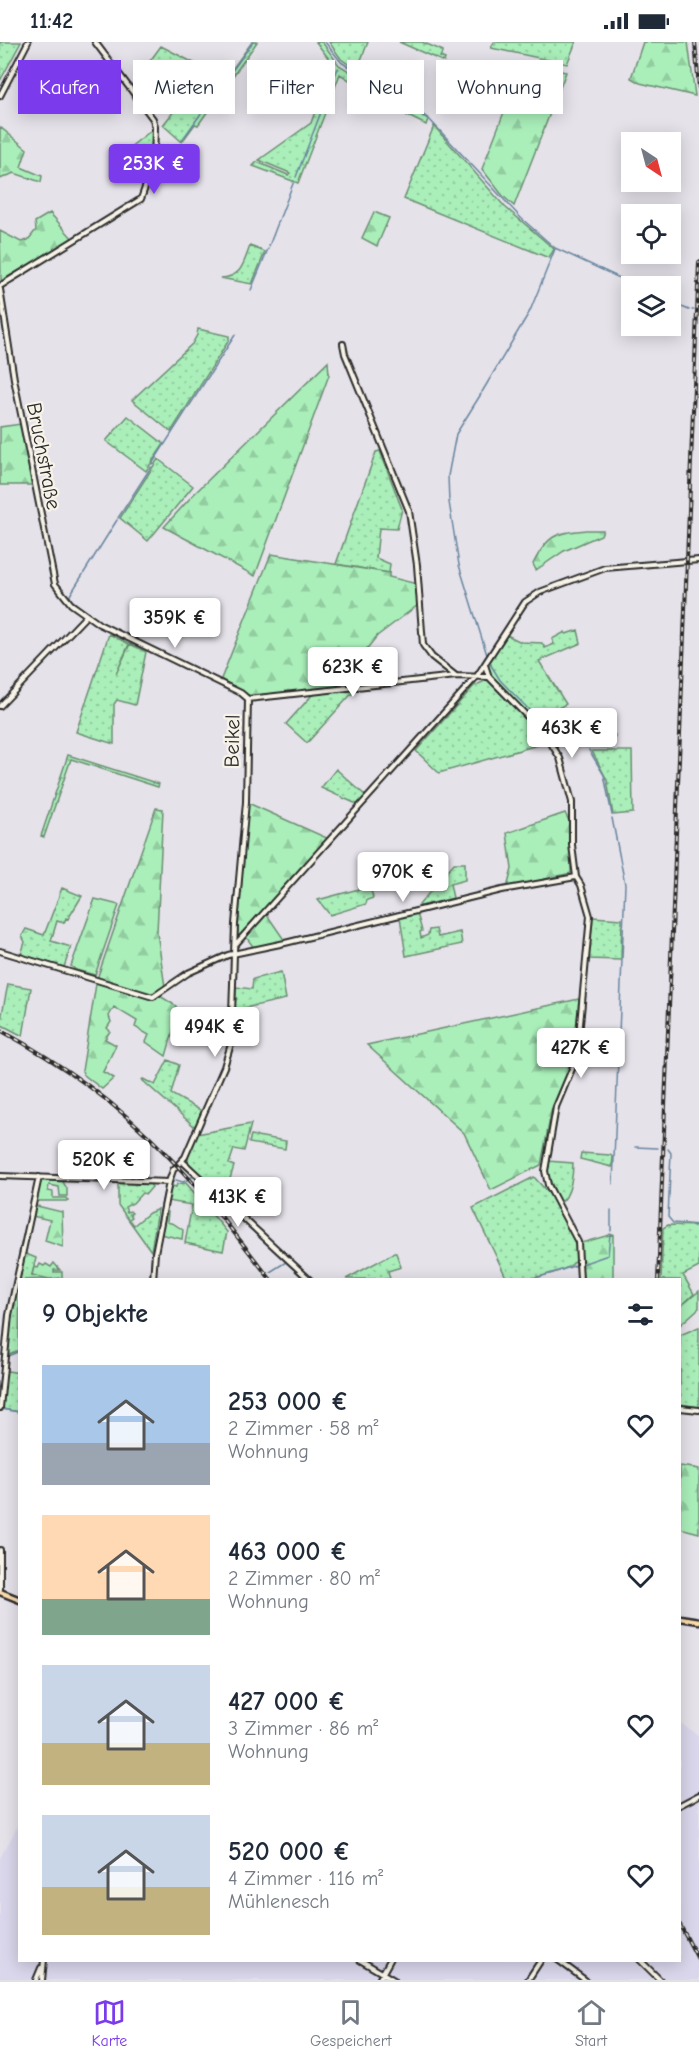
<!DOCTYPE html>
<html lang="de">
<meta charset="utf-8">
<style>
:root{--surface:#fff;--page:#f6f6f7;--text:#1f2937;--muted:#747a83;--line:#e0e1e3;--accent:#7c3aed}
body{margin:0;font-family:"Comic Neue",sans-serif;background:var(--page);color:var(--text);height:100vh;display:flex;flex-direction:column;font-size:22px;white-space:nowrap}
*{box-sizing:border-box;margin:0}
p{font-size:20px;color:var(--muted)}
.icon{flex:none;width:33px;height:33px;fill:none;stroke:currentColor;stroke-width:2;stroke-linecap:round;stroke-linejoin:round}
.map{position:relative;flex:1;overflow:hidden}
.drawer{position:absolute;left:18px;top:1236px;width:663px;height:684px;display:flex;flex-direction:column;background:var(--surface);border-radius:0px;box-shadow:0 3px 15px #0003}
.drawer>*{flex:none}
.banner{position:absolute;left:18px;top:18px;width:663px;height:54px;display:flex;gap:12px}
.needle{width:39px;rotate:144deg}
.fabs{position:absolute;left:621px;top:90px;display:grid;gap:12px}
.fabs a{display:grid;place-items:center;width:60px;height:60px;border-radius:0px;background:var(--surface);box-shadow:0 3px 15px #0003;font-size:30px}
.price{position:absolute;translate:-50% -51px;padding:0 14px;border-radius:6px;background:#fff;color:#222;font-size:20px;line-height:39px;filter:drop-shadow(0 2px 3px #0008)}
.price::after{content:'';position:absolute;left:50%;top:36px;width:18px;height:14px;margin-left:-9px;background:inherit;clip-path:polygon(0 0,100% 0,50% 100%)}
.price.on{background:var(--accent);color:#fff}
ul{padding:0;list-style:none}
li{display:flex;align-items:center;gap:18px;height:150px;padding:0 24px}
li span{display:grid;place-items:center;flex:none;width:168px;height:120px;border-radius:0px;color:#555}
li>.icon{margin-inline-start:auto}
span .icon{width:72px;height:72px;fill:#fffc;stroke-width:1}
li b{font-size:26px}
h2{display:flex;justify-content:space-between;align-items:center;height:72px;padding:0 24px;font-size:26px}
.tag{padding:0 21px;border-radius:0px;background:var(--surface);box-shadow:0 3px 15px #0003;font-size:21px;line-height:54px}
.tag.on{background:var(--accent);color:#fff}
.status{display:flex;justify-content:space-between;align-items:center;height:42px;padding:0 30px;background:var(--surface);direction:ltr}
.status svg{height:16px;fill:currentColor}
.dock{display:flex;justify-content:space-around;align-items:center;height:84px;border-top:2px solid var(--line);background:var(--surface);font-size:16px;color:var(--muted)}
.dock a{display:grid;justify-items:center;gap:3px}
.dock .on{color:var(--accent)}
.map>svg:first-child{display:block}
.built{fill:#dad6eb}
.grass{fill:url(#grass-dots);stroke:#6a8d72;stroke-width:1.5}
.forest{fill:url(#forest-firs);stroke:#6a8d72;stroke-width:1.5}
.garden{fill:#aaefba;stroke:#6a8d72;stroke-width:1.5}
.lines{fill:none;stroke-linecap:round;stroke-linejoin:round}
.stream{stroke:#68869f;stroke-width:1.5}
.minor-casing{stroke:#2b2b2b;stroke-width:8}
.major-casing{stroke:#2b2b2b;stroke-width:9}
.minor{stroke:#f7f3e8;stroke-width:4}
.major{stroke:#fcdcac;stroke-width:4.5}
.rail-casing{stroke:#2b2b2b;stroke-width:4}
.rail{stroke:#f7f3e8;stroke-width:1.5;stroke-dasharray:4.5;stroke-linecap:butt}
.labels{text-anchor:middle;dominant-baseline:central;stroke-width:4.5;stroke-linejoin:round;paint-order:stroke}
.street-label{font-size:21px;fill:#2b2b2b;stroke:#f7f3e8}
</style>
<div class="status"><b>11:42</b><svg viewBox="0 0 49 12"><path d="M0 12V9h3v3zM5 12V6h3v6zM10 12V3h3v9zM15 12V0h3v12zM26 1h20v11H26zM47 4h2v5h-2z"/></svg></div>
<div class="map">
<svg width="699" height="1938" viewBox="0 0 699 1938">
<defs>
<pattern id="grass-dots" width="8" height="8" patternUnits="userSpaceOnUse" patternTransform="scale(1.5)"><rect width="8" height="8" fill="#aaefba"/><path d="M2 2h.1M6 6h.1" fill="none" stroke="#92cda0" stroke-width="1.8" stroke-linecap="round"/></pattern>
<pattern id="forest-firs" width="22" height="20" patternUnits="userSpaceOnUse" patternTransform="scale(1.5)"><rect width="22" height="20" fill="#aaefba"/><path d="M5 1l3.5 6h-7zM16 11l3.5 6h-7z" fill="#92cda0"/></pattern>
</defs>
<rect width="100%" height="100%" fill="#e6e2ea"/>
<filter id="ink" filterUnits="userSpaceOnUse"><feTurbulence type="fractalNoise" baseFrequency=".0167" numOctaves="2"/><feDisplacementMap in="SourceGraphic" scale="12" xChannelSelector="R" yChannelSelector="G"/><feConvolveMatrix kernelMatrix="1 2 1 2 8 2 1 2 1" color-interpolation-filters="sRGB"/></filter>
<g filter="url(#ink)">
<!-- built -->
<path class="built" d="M680 1681 699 1694V1938H666L646 1919 680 1918Z
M19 1782 20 1918H634L653 1938H0V1816Z"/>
<!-- grass -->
<path class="grass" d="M0 0H21L0 39Z
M252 0H257L198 83 195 82 182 100 163 83 178 64 183 65 190 63 199 68 205 58 188 49 190 45 175 39 172 43 162 38 164 34 157 30 145 49 136 38 161 4 225 37Z
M316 0H322L339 23 428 77 426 83 402 71 340 32 298 141 253 124 257 120 288 133 290 131 259 118 311 81 332 21Z
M329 0H368L357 28 341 17Z
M399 0H422L443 9 440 15 445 17 444 20Z
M494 0H576L567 22 491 6Z
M434 84 505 165 554 207 549 216 404 157Z
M152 88 153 115 145 141 130 134 132 130 122 125 121 114 125 109Z
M250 204 265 210 252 242 220 236C242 235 243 222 250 204Z
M198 287 229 294V298L171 390 132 358 192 302 197 293Z
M128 374 164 402 146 429 106 399Z
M380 409 402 467 397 487 379 486 376 516 390 522 389 531 336 522 376 410Z
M158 417 193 444 148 499 120 476Z
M578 588 581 601 539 619 566 662 558 666C570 687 589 693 611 686V691L615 693 614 701H611L609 705C590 705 591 702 576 695 560 687 550 689 537 674L532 676 488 630 489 621 491 622 490 619 507 593 521 600 542 601 545 606 554 602 552 597 565 590 566 592Z
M109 592 129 602 116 632 130 602 146 610 135 663 117 658 114 662V702L76 690Z
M487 638 548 700 439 731 416 709 474 644Z
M357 646 307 701 286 682 313 652Z
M592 709H632L633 771 613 773 607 738Z
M68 713 159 742 158 745 71 717 44 795 41 794Z
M336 727 367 755 359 763 321 746Z
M454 821H465V838L450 842 453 856 421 864 419 863Z
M370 844 373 856 367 858 366 862 330 873 318 858Z
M62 846 82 854 68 877 66 876 64 881 57 879 51 899 71 905 64 925 21 913 25 900 22 894 26 887 44 893Z
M417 871 422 889 420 890 421 896 428 893 429 888 436 887 438 895 460 890 462 902 406 914 400 875Z
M592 875 622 877 621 918 588 917Z
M281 930 286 957 235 968 236 945 252 947 253 937Z
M8 942 31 946 23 994 0 982Z
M168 1018 179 1023 171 1052 202 1069 195 1085 142 1038 143 1037 155 1043Z
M251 1082 244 1109 234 1107 229 1122 234 1124 229 1140 218 1137 215 1147 190 1124 187 1115 197 1092Z
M251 1093 286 1099 285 1107 249 1101Z
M581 1111 610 1113 613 1115 612 1125 580 1117Z
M547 1119 573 1121C573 1132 571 1154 560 1161L548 1133Z
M534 1135 550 1153 575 1200 576 1219C562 1233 526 1238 507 1237L473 1166Z
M118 1141 150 1142 152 1145 146 1152 142 1151 133 1161 125 1165 127 1170 130 1169 132 1171 130 1172 132 1175 129 1177 134 1183 149 1171 158 1167 151 1209 118 1163Z
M186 1141 227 1190 223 1209 185 1201 192 1163 167 1159 172 1144 176 1145 177 1142Z
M668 1183 699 1184V1225L683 1233 694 1252 680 1265V1238H661L663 1186Z
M394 1211H396L401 1225 388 1229 390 1237H346Z
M26 1212 36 1216 32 1233 49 1237 20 1238 19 1308 6 1313 10 1274 23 1213Z
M699 1285V1365L680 1362V1293Z
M8 1329 19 1331V1370L2 1367 5 1330Z"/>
<!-- forest -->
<path class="forest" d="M643 0H688L695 54 640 41 631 36Z
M523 21 566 30 514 164 503 154 482 127Z
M0 85 27 107 21 125 42 134 41 140 14 131 0 137Z
M374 170 389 176 377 204 362 196Z
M50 171 73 197 1 239 0 189 21 200 28 198 36 188 35 180Z
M328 320 329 333 255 534 164 485 193 453Z
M21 382 32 443H0V385Z
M586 488H603L601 493 564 509 536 528 533 522C548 493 554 491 586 488Z
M271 512 389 531V535L417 542 418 563 377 594 336 645 248 655 221 637Z
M248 761 329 797 265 870 285 899 254 906 247 896 237 899Z
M156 766 163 767 157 890 165 945 157 952 150 953 99 936 98 934Z
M565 771 570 781 571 831 507 846 512 827 507 791Z
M95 857 119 863 95 933 76 928 71 924Z
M98 940 154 958 160 954 176 964 177 976 166 1014 146 1000 149 993 135 985 137 979 114 965 109 974 111 980 107 986 110 989 105 997 116 1003 103 1030 114 1036 102 1047 84 1033 82 1029 96 942Z
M579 957 573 1017 552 1066 541 1123 491 1148 464 1091 367 1003Z
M37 1164 62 1170 63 1205 45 1199 50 1178 32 1174 34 1165Z
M613 1192V1237H582L581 1201Z
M699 1249V1266L680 1283V1265Z
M680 1424 699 1427V1491L680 1486Z"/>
<!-- garden -->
<path class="garden" d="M43 1138H62L67 1147V1154H60L59 1145 49 1143 48 1149 53 1150V1156H66L68 1159H35L39 1140Z
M164 1170H168L167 1180 174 1182 183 1188 182 1197 160 1192Z
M54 1221 60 1228H54V1230H62V1236L49 1237 32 1233 34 1225 38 1226 40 1222 44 1224 46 1222 51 1225Z"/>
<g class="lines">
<!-- stream -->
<path class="stream" d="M325 0 341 20 429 77 521 176 555 206 637 244
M229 33 253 0
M182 98 225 38
M296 135 338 26
M269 204 294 139
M251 248 268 207
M670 260 689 268
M692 268H694
M482 350 530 269 555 207
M481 352 456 392 448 434 449 460 459 523 487 613
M152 422 235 293
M118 476 151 425
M71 557 70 553 117 478
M73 559 81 566
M489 620 500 638 543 682C556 693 575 691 587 705
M477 631 485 616
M589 708 604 733 612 773
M612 776 625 842 613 1142
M635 1105 658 1106
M668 1107 671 1111 668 1175 673 1181 699 1183
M191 1135H195L305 1238
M172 1141 176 1138 183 1140 187 1138
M611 1189V1168
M582 1222 608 1213 610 1192
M270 1230 286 1220
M150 1238 152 1209 165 1144
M530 1238 577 1223
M8 1314 20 1309
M0 1339 2 1318
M2 1367 20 1370"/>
<!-- minor casing -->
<g class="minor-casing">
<path id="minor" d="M0 54 28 0
M0 244 141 157 154 120 155 85 153 77 95 0
M0 247 14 337 55 542 71 562 99 582 241 651 248 657 246 760 235 882 231 1002 224 1025 185 1115 173 1128 169 1140 155 1211 153 1238
M343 302 345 312 409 469 417 523 423 603 432 615 456 634
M485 623 489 635 547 695 560 716 572 760V803L576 835 581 843 590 874 577 1015 556 1065 545 1129 548 1143 578 1200 580 1238
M248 657 456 634 488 635
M0 664 86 574
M235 903 477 634 525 560 540 550 605 526 699 518
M0 909 153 955 188 931 228 913 285 901 502 848 576 835
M182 1119 310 1238
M0 1134 169 1140
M0 1366 9 1273 39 1135
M680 1366 699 1368
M0 1508V1547
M680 1763 699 1753
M360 1918 394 1938
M558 1918 585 1938
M640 1918 660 1938
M36 1938 41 1926
M42 1938 44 1918
M379 1938 390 1918
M528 1938 541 1918"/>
</g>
<!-- major casing -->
<g class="major-casing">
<path id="major" d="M0 1550 20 1558
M680 1576 699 1579"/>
</g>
<!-- minor -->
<use href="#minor" class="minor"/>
<!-- major -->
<use href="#major" class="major"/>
<!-- rail casing -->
<g class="rail-casing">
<path id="rail" d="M695 0 699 46
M0 988C61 1021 117 1061 165 1111 204 1150 237 1195 271 1238
M658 1238 699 220
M680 1883 699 1919"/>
</g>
<!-- rail -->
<use href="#rail" class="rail"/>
</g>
</g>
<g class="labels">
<!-- street labels -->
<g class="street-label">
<text transform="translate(44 414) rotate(79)">Bruchstraße</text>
<text transform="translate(232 699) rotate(-89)">Beikel</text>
</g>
</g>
</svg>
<div class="fabs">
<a><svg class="needle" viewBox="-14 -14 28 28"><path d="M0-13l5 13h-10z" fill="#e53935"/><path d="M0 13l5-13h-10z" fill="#747a83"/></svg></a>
<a><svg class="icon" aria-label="locate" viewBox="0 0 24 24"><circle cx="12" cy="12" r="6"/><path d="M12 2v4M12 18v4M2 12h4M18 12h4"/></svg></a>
<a><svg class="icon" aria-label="layers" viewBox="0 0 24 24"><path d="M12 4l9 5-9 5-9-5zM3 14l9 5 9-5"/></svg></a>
</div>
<b class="price on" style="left:154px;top:153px">253K €</b>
<b class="price" style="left:175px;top:607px">359K €</b>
<b class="price" style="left:353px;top:656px">623K €</b>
<b class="price" style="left:572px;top:717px">463K €</b>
<b class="price" style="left:403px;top:861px">970K €</b>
<b class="price" style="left:215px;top:1016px">494K €</b>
<b class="price" style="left:581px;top:1037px">427K €</b>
<b class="price" style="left:104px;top:1149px">520K €</b>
<b class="price" style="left:238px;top:1186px">413K €</b>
<div class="banner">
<a class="tag on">Kaufen</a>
<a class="tag">Mieten</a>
<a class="tag">Filter</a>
<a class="tag">Neu</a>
<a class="tag">Wohnung</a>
</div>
<section class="drawer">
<h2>9 Objekte<svg class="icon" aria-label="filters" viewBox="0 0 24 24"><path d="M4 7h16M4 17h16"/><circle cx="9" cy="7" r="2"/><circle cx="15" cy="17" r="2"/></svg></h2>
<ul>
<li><span style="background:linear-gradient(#a9c7e8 65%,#9aa5b1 0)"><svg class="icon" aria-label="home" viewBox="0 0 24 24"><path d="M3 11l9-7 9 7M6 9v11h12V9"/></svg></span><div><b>253 000 €</b><p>2 Zimmer · 58 m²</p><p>Wohnung</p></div><svg class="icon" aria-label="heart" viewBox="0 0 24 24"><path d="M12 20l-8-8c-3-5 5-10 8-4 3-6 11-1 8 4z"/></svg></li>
<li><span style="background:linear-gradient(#ffd9b3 70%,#7fa58c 0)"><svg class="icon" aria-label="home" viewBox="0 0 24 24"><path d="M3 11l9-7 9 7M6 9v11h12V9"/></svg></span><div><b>463 000 €</b><p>2 Zimmer · 80 m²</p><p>Wohnung</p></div><svg class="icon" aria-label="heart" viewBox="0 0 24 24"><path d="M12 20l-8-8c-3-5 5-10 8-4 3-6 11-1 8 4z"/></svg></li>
<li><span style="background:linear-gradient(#c9d6e8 65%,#c2b280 0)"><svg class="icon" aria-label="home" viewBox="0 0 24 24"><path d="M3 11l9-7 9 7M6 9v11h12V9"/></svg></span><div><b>427 000 €</b><p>3 Zimmer · 86 m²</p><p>Wohnung</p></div><svg class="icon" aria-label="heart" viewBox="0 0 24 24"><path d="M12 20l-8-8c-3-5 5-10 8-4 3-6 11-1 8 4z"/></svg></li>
<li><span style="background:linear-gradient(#c9d6e8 60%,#c2b280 0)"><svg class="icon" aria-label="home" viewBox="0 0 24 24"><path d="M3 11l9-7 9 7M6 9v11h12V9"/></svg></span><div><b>520 000 €</b><p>4 Zimmer · 116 m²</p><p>Mühlenesch</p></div><svg class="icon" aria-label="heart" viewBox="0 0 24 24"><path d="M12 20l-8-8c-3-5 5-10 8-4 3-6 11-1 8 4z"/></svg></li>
</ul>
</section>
</div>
<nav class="dock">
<a class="on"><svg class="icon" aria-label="map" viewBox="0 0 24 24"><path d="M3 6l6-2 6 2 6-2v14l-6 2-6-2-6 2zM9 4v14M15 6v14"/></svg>Karte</a>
<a><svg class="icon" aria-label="saved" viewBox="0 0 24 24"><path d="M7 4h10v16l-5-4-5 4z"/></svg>Gespeichert</a>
<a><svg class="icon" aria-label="home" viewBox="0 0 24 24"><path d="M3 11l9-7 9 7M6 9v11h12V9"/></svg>Start</a>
</nav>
